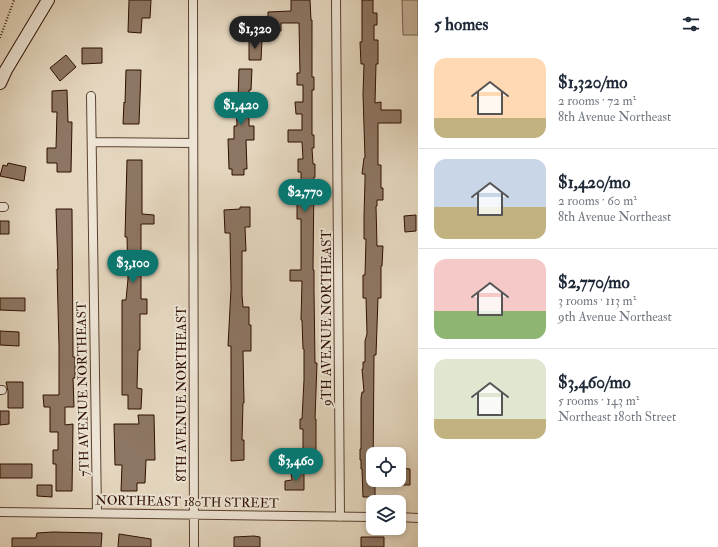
<!DOCTYPE html>
<meta charset="utf-8">
<style>
:root{--surface:#fff;--page:#f2f2f3;--text:#1f2937;--muted:#747a83;--line:#e0e1e3;--accent:#0f766e}
body{margin:0;font-family:"IM FELL Double Pica",serif;background:var(--page);color:var(--text);height:100vh;display:flex;flex-direction:column;font-size:15px;white-space:nowrap}
*{box-sizing:border-box;margin:0}
p{font-size:13px;color:var(--muted)}
.icon{flex:none;width:22px;height:22px;fill:none;stroke:currentColor;stroke-width:2;stroke-linecap:round;stroke-linejoin:round}
.map{position:relative;flex:1;overflow:hidden}
.panel{display:flex;flex-direction:column;background:var(--surface);width:300px}
.panel>*{flex:none}
.fabs{position:absolute;left:366px;top:447px;display:grid;gap:8px}
.fabs a{display:grid;place-items:center;width:40px;height:40px;border-radius:8px;background:var(--surface);box-shadow:0 2px 6px #0003;font-size:20px}
.price{position:absolute;translate:-50% -34px;padding:0 9px;border-radius:14px;background:var(--accent);color:#fff;font-size:13px;line-height:26px;filter:drop-shadow(0 1px 2px #0008)}
.price::after{content:'';position:absolute;left:50%;top:24px;width:12px;height:9px;margin-left:-6px;background:inherit;clip-path:polygon(0 0,100% 0,50% 100%)}
.price.active{background:#222;color:#fff}
ul{padding:0;list-style:none}
li{display:flex;align-items:center;gap:12px;height:100px;padding:0 16px}
li+li{border-top:1px solid var(--line)}
li span{display:grid;place-items:center;flex:none;width:112px;height:80px;border-radius:12px;color:#555}
li>.icon{margin-inline-start:auto}
span .icon{width:48px;height:48px;fill:#fffc;stroke-width:1}
li b{font-size:17px}
h2{display:flex;justify-content:space-between;align-items:center;height:48px;padding:0 16px;font-size:17px}
main{display:flex;flex:1;min-height:0}
.map>svg:first-child{display:block}
.green{fill:#c5b49e;stroke:#7a6250}
.building{fill:#8d7663;stroke:#2e0f01}
.lines{fill:none;stroke-linecap:round;stroke-linejoin:round}
.street-casing{stroke:#5c4130;stroke-width:10}
.secondary-casing{stroke:#2e0f01;stroke-width:14}
.path{stroke:#2e0f01;stroke-width:2;stroke-dasharray:1 2;stroke-linecap:butt}
.street{stroke:#ede4d5;stroke-width:8}
.secondary{stroke:#ede4d5;stroke-width:12}
.labels{text-anchor:middle;dominant-baseline:central;stroke-width:4;stroke-linejoin:round;paint-order:stroke}
.street-label{font-size:13px;fill:#2e0f01;stroke:#ede4d5}
</style>
<main>
<div class="map">
<svg width="418" height="547" viewBox="0 0 418 547">
<rect width="100%" height="100%" fill="#e4d6be"/>
<filter id="stains"><feTurbulence type="fractalNoise" baseFrequency=".005" numOctaves="4"/><feColorMatrix values="0 0 0 0 .2 0 0 0 0 .09 0 0 0 0 .02 0 0 0 .5 -.17"/></filter>
<radialGradient id="worn" r=".72"><stop offset=".6" stop-color="#630" stop-opacity="0"/><stop offset="1" stop-color="#630" stop-opacity=".3"/></radialGradient>
<!-- green -->
<path class="green" d="M402 0H418V35H403Z"/>
<!-- building -->
<path class="building" d="M129 0H151L150 18H142L141 33 128 32Z
M291 0H310L311 20H312V77H314V90H312V135H314V148H312L313 164H315V177H314L313 270H314V292L315 363H317L315 419H316V462L303 463V429H300V419H302L304 380V349H303L302 320H301L302 281H290V270H301V219H297V199H295L296 191H301V172H298V159H303L302 142H288V130H302V114H296L295 102H303V85H297V73H300L299 23H281V31H268V12L291 11Z
M362 0H373V13H377V25H374V40H378V64H376L375 103 381 102V110H401V123H378V165H381V188H383V200H377V206H376L377 246H383L382 266H381V298H378L376 355H374L373 477V480H375V497H363L362 469H361V460H360V449H361V398L362 392H364L362 369H363V362H365V341L367 334 366 298H363V275H365L366 239H364V216L365 180V174H362L364 158H365L363 94 364 64H361L360 42H362Z
M249 40H262L261 60H249Z
M82 48H102V63L82 64Z
M66 55 76 67 60 81 50 68Z
M239 69H252L251 90H249V126H254V140H246L247 169H244V175H232V169H229L228 139H234V126H237L236 98H238Z
M126 70H141L139 124H123L124 102 125 103Z
M67 90 68 122H72L71 172H57V163H47V148H56L57 112H52V91Z
M127 160H142V214L154 215V224H141V299H147V314H140V350H138L137 388 142 389 141 409H128V395H122V300H126L128 279 127 237H125Z
M8 163 26 167 24 181 0 176 3 165 7 166Z
M240 207H250V227H245L246 251H242V295L243 307H249V325H251V351H243L244 403H243L242 440H244V460L231 461V346H228L231 289 230 233H225L224 210 240 209Z
M56 209H72L73 357H75V378H73L74 407H65V425L73 424 72 491H56V464H53V450H58V432H50V407H44L43 395H59V346L57 269H58Z
M416 215V231L405 232 404 216Z
M0 221H9V234H0Z
M0 298H25V311L0 310Z
M0 331 19 332V346L0 345Z
M6 382H23V408H8V391Z
M0 411H9V424L0 425Z
M138 415H154L155 460H146L145 483H137V491H121L122 465H115L114 424H139Z
M0 464H32V478H0Z
M399 468 410 469V485H399Z
M291 473H304V490H285V481L292 480Z
M37 485H52V497L37 496Z
M53 532 102 533 101 547H12V538H36L37 533Z
M119 534 151 539V547H118Z
M254 536 260 537V547H234V537Z
M361 537H384V547H361Z"/>
<g class="lines">
<!-- street casing -->
<g class="street-casing">
<path id="street" d="M193 0 194 547
M336 0 340 517
M91 96 97 513
M92 142 193 143
M0 207H4
M0 390H2
M0 512 373 517
M399 517 418 518"/>
</g>
<!-- secondary casing -->
<g class="secondary-casing">
<path id="secondary" d="M0 83 6 70 48 0"/>
</g>
<!-- path -->
<path class="path" d="M0 38 14 0"/>
<!-- street -->
<use href="#street" class="street"/>
<!-- secondary -->
<use href="#secondary" class="secondary"/>
</g>
<g class="labels">
<!-- street labels -->
<g class="street-label">
<text transform="translate(327 318) rotate(-90)">9TH AVENUE NORTHEAST</text>
<text transform="translate(83 389) rotate(-91)">7TH AVENUE NORTHEAST</text>
<text transform="translate(182 394) rotate(-90)">8TH AVENUE NORTHEAST</text>
<text transform="translate(187 502) rotate(1)">NORTHEAST 180TH STREET</text>
</g>
</g>
<rect width="100%" height="100%" filter="url(#stains)"/>
<rect width="100%" height="100%" fill="url(#worn)"/>
</svg>
<div class="fabs">
<a><svg class="icon" aria-label="locate" viewBox="0 0 24 24"><circle cx="12" cy="12" r="6"/><path d="M12 2v4M12 18v4M2 12h4M18 12h4"/></svg></a>
<a><svg class="icon" aria-label="layers" viewBox="0 0 24 24"><path d="M12 4l9 5-9 5-9-5zM3 14l9 5 9-5"/></svg></a>
</div>
<b class="price active" style="left:255px;top:50px">$1,320</b>
<b class="price" style="left:241px;top:126px">$1,420</b>
<b class="price" style="left:305px;top:213px">$2,770</b>
<b class="price" style="left:133px;top:284px">$3,100</b>
<b class="price" style="left:296px;top:482px">$3,460</b>
</div>
<section class="panel">
<h2>5 homes<svg class="icon" aria-label="filters" viewBox="0 0 24 24"><path d="M4 7h16M4 17h16"/><circle cx="9" cy="7" r="2"/><circle cx="15" cy="17" r="2"/></svg></h2>
<ul>
<li><span style="background:linear-gradient(#ffd9b3 75%,#c2b280 0)"><svg class="icon" aria-label="home" viewBox="0 0 24 24"><path d="M3 11l9-7 9 7M6 9v11h12V9"/></svg></span><div><b>$1,320/mo</b><p>2 rooms · 72 m²</p><p>8th Avenue Northeast</p></div></li>
<li><span style="background:linear-gradient(#c9d6e8 60%,#c2b280 0)"><svg class="icon" aria-label="home" viewBox="0 0 24 24"><path d="M3 11l9-7 9 7M6 9v11h12V9"/></svg></span><div><b>$1,420/mo</b><p>2 rooms · 60 m²</p><p>8th Avenue Northeast</p></div></li>
<li><span style="background:linear-gradient(#f6c9c9 65%,#8fb573 0)"><svg class="icon" aria-label="home" viewBox="0 0 24 24"><path d="M3 11l9-7 9 7M6 9v11h12V9"/></svg></span><div><b>$2,770/mo</b><p>3 rooms · 113 m²</p><p>9th Avenue Northeast</p></div></li>
<li><span style="background:linear-gradient(#dfe7d0 75%,#c2b280 0)"><svg class="icon" aria-label="home" viewBox="0 0 24 24"><path d="M3 11l9-7 9 7M6 9v11h12V9"/></svg></span><div><b>$3,460/mo</b><p>5 rooms · 143 m²</p><p>Northeast 180th Street</p></div></li>
</ul>
</section>
</main>
